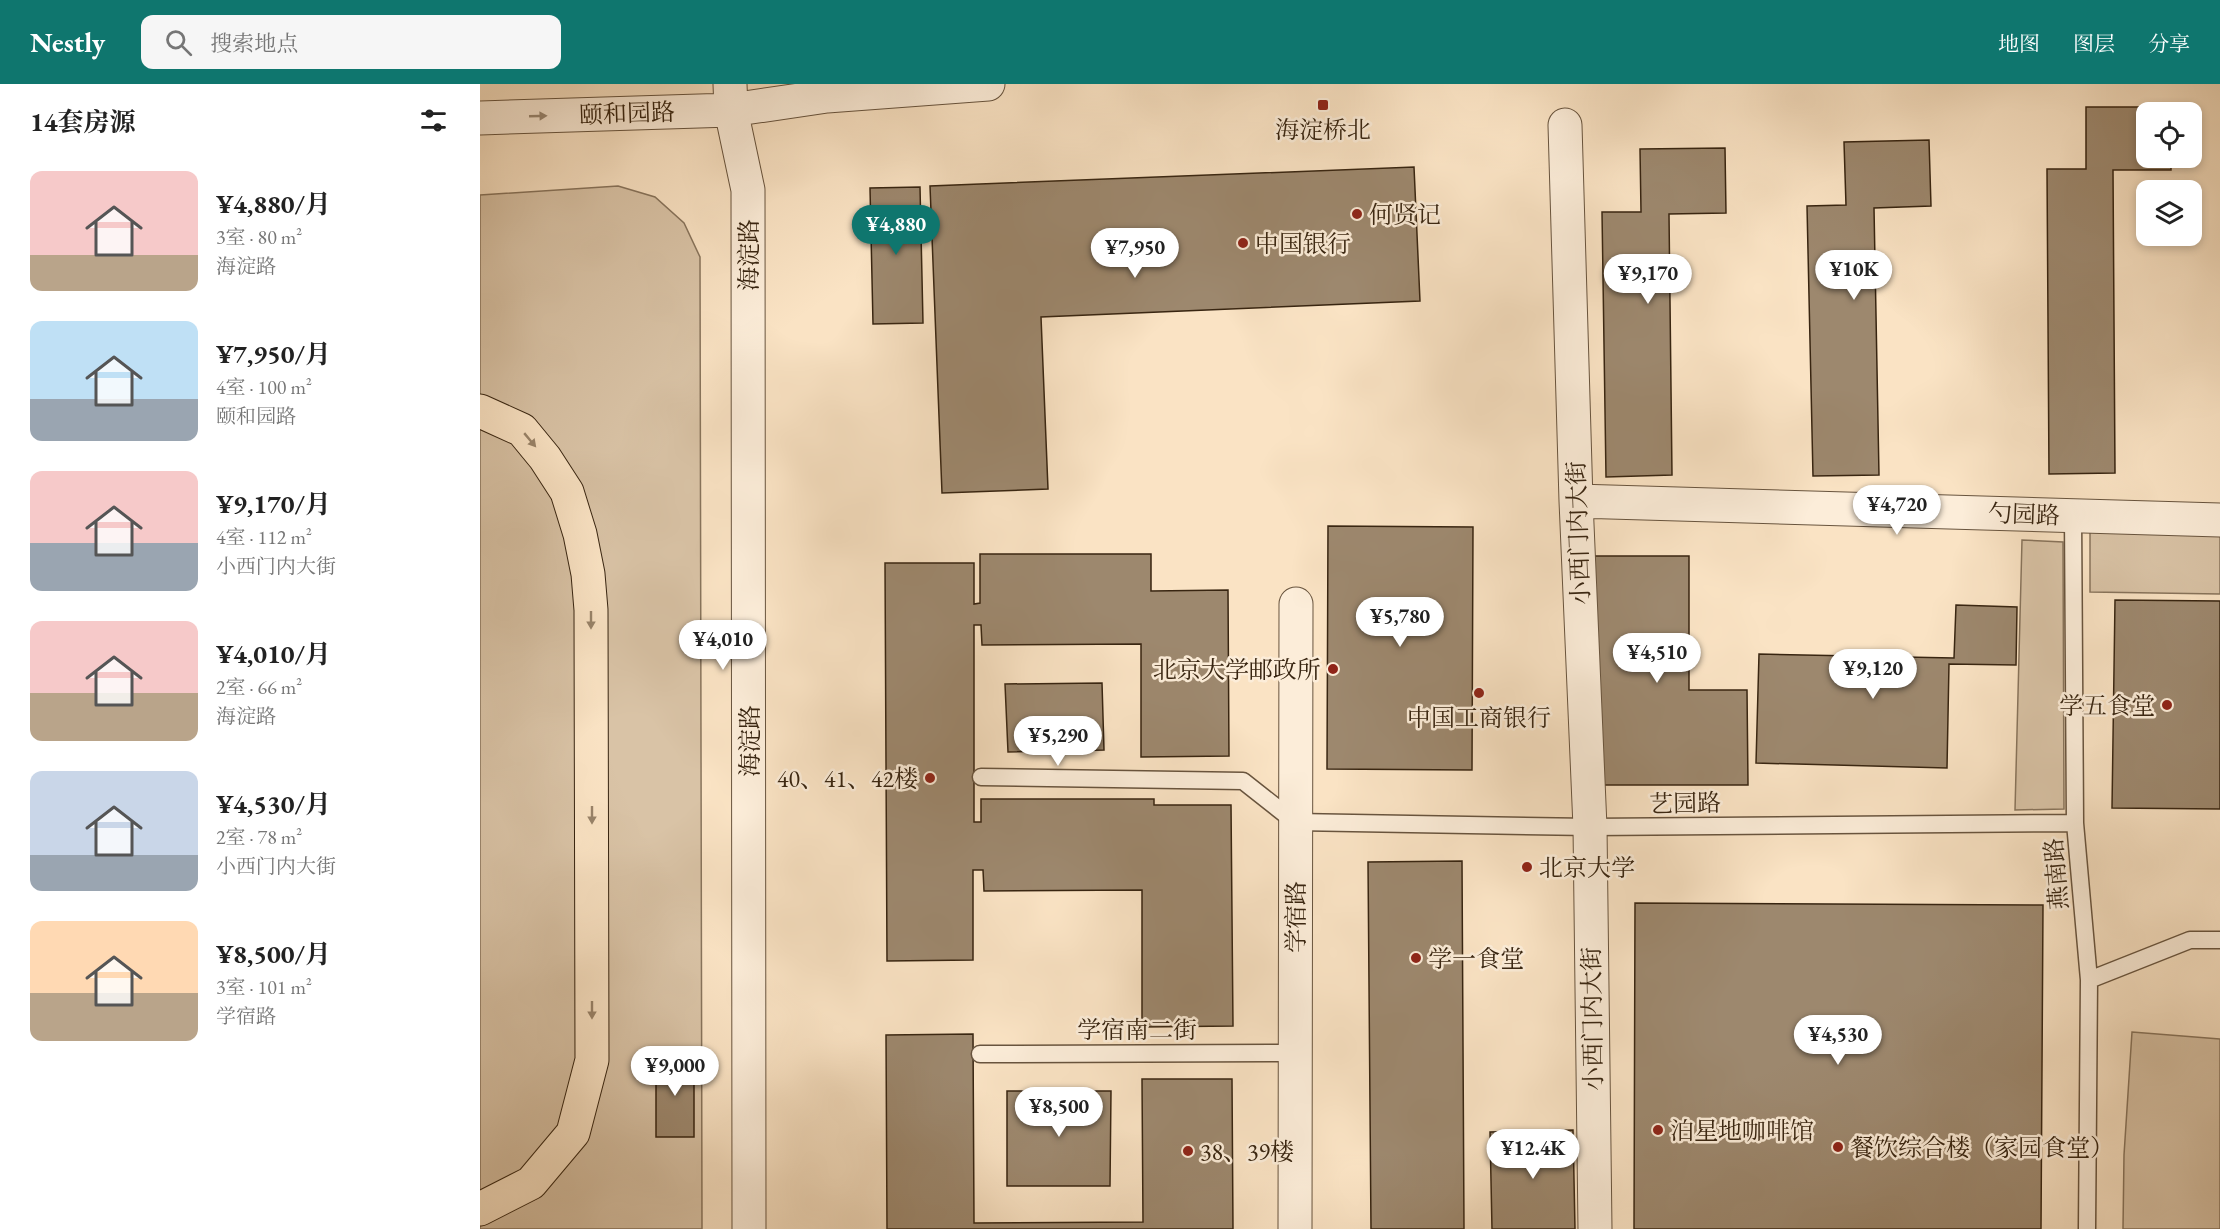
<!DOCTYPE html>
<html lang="zh">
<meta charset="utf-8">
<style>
:root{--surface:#fff;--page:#f6f6f6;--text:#222;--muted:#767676;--accent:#0f766e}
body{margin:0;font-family:"EB Garamond","Noto Serif SC",serif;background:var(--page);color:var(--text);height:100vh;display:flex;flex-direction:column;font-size:22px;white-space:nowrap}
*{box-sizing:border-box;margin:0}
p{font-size:20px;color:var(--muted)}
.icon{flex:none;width:33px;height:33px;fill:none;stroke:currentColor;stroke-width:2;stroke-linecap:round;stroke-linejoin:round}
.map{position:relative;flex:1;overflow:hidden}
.details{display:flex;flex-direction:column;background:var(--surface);width:480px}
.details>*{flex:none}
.tools{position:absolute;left:1656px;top:18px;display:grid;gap:12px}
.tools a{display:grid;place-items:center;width:66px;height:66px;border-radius:12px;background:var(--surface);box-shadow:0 3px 9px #0003;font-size:30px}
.price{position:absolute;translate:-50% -51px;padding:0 14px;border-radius:21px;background:#fff;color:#222;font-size:20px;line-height:39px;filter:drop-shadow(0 2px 3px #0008)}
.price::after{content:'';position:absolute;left:50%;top:36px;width:18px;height:14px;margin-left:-9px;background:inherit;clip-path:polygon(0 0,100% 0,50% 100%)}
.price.current{background:var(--accent);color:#fff}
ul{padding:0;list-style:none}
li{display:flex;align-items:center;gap:18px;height:150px;padding:0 30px}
li span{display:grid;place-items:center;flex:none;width:168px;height:120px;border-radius:12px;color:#555}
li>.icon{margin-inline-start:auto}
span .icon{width:72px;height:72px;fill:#fffc;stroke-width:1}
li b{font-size:26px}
h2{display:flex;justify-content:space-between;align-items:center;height:72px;padding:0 30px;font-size:26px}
header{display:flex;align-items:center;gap:36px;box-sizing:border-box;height:84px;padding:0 30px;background:var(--accent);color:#fff}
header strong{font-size:28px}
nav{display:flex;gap:33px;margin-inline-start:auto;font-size:21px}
.search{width:420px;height:54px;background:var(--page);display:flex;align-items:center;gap:15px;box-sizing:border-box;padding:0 21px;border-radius:12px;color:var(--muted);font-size:22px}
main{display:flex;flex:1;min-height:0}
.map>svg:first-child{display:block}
.green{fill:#d9c3a6;stroke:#88745c;stroke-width:1.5}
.building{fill:#9d886e;stroke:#382511;stroke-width:1.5}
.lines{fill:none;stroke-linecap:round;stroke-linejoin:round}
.service-casing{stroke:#68543e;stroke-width:19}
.minor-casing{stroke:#68543e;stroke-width:35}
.tertiary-casing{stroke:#68543e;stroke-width:35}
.trunk-casing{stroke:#382511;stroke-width:35}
.service{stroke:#fcedd9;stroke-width:16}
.minor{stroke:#fcedd9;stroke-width:33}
.tertiary{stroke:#fcedd9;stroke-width:33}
.trunk{stroke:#fae3c4;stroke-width:33}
.oneway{fill:#9a8975}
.oneway2{fill:#99846a}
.poi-dot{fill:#8f2418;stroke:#fcedd9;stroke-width:2}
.labels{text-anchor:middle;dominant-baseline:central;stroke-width:5;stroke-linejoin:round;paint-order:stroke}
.street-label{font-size:24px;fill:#382511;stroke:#fcedd9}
.poi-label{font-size:24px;fill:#382511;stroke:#fcedd9;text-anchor:start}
</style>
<header>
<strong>Nestly</strong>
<div class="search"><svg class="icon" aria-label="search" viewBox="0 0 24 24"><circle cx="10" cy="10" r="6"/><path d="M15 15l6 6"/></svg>搜索地点</div>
<nav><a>地图</a><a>图层</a><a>分享</a></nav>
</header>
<main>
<section class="details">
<h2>14套房源<svg class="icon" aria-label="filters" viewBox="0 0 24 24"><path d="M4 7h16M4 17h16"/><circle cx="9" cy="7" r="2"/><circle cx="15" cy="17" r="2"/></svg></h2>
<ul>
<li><span style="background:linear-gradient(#f6c9c9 70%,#b9a48a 0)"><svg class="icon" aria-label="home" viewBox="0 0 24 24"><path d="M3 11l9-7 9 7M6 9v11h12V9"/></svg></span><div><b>¥4,880/月</b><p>3室 · 80 m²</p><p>海淀路</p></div></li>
<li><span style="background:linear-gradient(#bfe0f5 65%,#9aa5b1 0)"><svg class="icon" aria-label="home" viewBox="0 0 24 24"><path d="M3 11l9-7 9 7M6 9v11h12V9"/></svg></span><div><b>¥7,950/月</b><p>4室 · 100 m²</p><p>颐和园路</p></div></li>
<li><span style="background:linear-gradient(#f6c9c9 60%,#9aa5b1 0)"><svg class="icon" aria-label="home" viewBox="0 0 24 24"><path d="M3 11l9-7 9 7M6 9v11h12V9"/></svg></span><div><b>¥9,170/月</b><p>4室 · 112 m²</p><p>小西门内大街</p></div></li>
<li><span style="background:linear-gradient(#f6c9c9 60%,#b9a48a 0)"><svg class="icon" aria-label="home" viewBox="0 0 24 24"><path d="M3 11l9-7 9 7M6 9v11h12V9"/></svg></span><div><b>¥4,010/月</b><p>2室 · 66 m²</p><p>海淀路</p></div></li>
<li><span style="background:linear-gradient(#c9d6e8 70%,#9aa5b1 0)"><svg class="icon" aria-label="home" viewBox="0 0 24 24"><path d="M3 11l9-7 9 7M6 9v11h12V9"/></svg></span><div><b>¥4,530/月</b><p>2室 · 78 m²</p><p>小西门内大街</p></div></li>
<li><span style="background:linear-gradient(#ffd9b3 60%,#b9a48a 0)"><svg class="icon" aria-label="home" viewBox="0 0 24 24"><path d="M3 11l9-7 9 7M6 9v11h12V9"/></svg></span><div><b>¥8,500/月</b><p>3室 · 101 m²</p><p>学宿路</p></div></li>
</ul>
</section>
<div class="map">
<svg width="1740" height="1145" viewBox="0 0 1740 1145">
<rect width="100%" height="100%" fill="#fae3c4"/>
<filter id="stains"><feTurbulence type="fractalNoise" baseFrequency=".00333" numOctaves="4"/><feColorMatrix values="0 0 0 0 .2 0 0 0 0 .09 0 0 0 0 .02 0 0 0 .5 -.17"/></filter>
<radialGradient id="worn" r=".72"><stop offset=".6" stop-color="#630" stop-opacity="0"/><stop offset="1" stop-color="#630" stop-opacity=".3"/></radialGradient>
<!-- green -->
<path class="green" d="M138 102 175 113 204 139 220 173 222 1145H0V111Z
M1610 446 1740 449V510L1610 508Z
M1542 456 1583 458 1584 725 1535 726Z
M1652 948 1740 955V1145H1643L1644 1071Z"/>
<!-- building -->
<path class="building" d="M1606 23H1690V28H1666V74H1691V86H1633L1635 389 1569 390 1567 85H1606Z
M1449 56 1451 122 1394 124 1399 391 1333 392 1327 122 1366 121 1364 58Z
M1245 64 1246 129 1189 130 1192 391 1126 393 1122 128H1161L1160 65Z
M934 83 940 217 561 233 568 405 462 409 450 102Z
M440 103 443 239 393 240 390 104Z
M848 442 993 443 992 686 847 685Z
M500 470H671V507L748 506 749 672 661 673V560L502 561 501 541H494V738H501V715H674V721H751L753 942 662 943V806L504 807 503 786H493V876L407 877 405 479H494V520L500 519Z
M1113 472H1209V606H1267L1268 701H1114Z
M1635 516 1740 517V725L1632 724Z
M1476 521 1537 523 1536 581 1469 580 1467 684 1276 679 1279 570 1474 574Z
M622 599 624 666 528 668 525 600Z
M982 777 984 1145H891L888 778Z
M1155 819 1563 821 1561 1145H1154Z
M493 950 494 1139 663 1138 662 995H752L753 1145H407L406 951Z
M176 973H214V1053H176Z
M527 1007H631L630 1102H527Z
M1093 1046 1095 1145H1012L1010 1048Z"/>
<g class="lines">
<!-- service casing -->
<g class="service-casing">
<path id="service" d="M1593 431 1595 739 1609 896 1607 1145
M501 693 763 697 815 738 1110 743 1595 739
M1609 896 1710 856H1740
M500 970 815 969"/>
</g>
<!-- minor casing -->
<g class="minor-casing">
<path id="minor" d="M1085 41 1096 417 1110 743 1115 1145
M1096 417 1740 436
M815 1145 816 520"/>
</g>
<!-- tertiary casing -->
<g class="tertiary-casing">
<path id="tertiary" d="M250 0 251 26 268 106 269 1145
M0 34 251 26 347 12 508 0"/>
</g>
<!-- trunk casing -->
<g class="trunk-casing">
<path id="trunk" d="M0 327 42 346 65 374 87 408 100 450 108 490 111 526 112 976 93 1049 51 1099 0 1125"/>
</g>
<!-- service -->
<use href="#service" class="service"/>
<!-- minor -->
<use href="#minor" class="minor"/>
<!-- tertiary -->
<use href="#tertiary" class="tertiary"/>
<!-- trunk -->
<use href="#trunk" class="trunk"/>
</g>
<!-- one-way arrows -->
<defs><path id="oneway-solid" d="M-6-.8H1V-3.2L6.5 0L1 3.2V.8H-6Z" transform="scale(1.5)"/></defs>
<use class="oneway" href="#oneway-solid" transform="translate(58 32) rotate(-2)"/>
<g class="oneway2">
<use href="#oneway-solid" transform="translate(50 356) rotate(50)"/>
<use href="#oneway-solid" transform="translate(111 536) rotate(90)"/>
<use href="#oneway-solid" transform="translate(112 731) rotate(90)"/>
<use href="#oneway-solid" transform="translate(112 926) rotate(90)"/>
</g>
<!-- markers -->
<g class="poi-dot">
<rect x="837" y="15" width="12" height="12" rx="3"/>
<circle cx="877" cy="130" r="6"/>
<circle cx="763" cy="159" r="6"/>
<circle cx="853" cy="585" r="6"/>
<circle cx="999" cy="609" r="6"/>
<circle cx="1687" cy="621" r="6"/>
<circle cx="450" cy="694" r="6"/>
<circle cx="1047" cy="783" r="6"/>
<circle cx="936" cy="874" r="6"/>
<circle cx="1178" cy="1046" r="6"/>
<circle cx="1358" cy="1063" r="6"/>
<circle cx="708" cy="1067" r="6"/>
</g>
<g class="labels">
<!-- street labels -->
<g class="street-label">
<text transform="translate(147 29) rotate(-2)">颐和园路</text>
<text transform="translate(268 171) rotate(-90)">海淀路</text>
<text transform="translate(1544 430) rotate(2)">勺园路</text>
<text transform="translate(1098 449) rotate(-92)">小西门内大街</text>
<text transform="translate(269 657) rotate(-90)">海淀路</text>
<text transform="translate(1205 719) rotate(-1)">艺园路</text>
<text transform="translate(1576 790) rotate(-95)">燕南路</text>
<text transform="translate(815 833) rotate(-90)">学宿路</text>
<text transform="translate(1112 935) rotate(-91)">小西门内大街</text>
<text x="657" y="945">学宿南二街</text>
</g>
<!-- poi labels -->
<g class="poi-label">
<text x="843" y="45" text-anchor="middle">海淀桥北</text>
<text x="889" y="130">何贤记</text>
<text x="775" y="159">中国银行</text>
<text x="841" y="585" text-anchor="end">北京大学邮政所</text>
<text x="1675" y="621" text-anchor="end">学五食堂</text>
<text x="999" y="633" text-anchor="middle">中国工商银行</text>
<text x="438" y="694" text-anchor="end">40、41、42楼</text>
<text x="1059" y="783">北京大学</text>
<text x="948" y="874">学一食堂</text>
<text x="1190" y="1046">泊星地咖啡馆</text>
<text x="1370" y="1063">餐饮综合楼（家园食堂）</text>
<text x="720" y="1067">38、39楼</text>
</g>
</g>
<rect width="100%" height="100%" filter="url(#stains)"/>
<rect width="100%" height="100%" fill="url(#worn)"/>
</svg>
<div class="tools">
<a><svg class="icon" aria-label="locate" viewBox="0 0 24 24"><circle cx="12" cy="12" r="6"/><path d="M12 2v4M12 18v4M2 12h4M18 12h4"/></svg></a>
<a><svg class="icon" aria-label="layers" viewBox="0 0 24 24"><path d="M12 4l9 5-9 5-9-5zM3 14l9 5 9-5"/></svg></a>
</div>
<b class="price current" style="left:416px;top:172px">¥4,880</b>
<b class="price" style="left:655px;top:195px">¥7,950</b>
<b class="price" style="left:1374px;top:217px">¥10K</b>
<b class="price" style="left:1168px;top:221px">¥9,170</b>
<b class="price" style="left:1417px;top:452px">¥4,720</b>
<b class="price" style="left:920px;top:564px">¥5,780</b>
<b class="price" style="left:243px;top:587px">¥4,010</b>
<b class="price" style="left:1177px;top:600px">¥4,510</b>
<b class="price" style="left:1393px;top:616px">¥9,120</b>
<b class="price" style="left:578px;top:683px">¥5,290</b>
<b class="price" style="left:1358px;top:982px">¥4,530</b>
<b class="price" style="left:195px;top:1013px">¥9,000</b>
<b class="price" style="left:579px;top:1054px">¥8,500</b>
<b class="price" style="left:1053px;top:1096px">¥12.4K</b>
</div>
</main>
